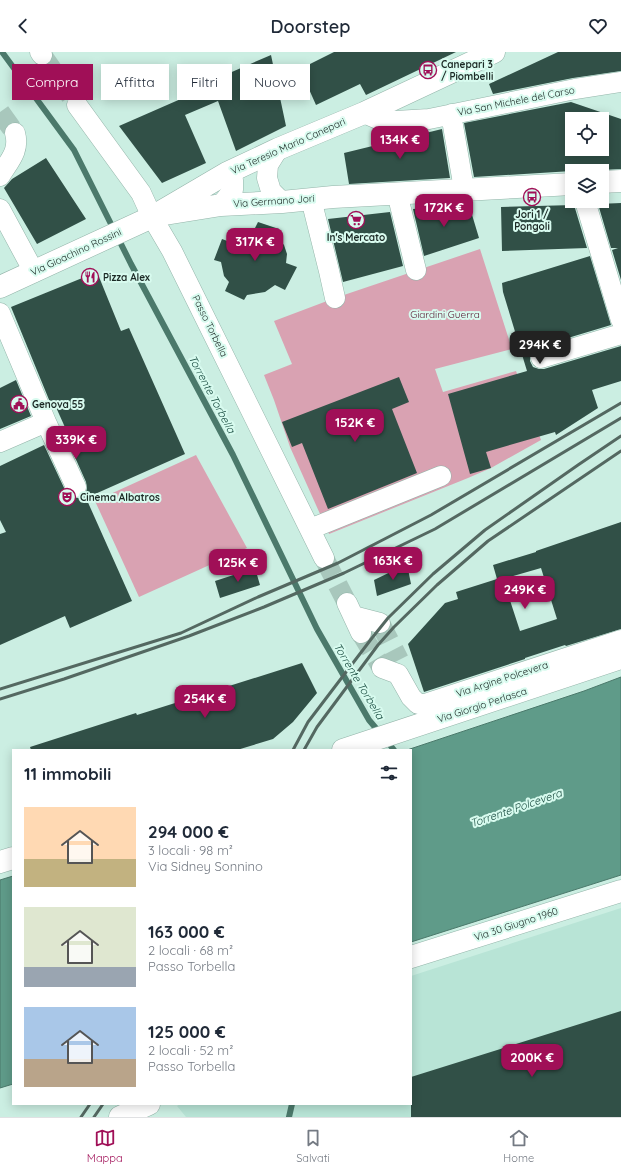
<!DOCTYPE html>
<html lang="it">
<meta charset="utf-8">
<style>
:root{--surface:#fff;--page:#f2f2f3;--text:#1f2937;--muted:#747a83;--line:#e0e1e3;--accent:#a00f57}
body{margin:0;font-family:Quicksand,sans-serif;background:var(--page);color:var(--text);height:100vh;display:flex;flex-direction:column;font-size:15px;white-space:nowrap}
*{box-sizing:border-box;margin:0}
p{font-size:13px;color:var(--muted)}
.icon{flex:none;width:22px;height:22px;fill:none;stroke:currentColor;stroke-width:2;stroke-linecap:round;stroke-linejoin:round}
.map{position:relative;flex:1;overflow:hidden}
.drawer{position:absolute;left:12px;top:697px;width:400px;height:356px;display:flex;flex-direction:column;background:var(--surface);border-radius:0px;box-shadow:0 2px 10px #0003}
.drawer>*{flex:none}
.guide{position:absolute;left:12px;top:12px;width:400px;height:36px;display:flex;gap:8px}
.controls{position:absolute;left:565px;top:60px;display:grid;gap:8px}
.controls a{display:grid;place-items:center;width:44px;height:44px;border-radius:0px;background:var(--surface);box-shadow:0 2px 10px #0003;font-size:20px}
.price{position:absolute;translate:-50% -34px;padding:0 9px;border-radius:8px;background:var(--accent);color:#fff;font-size:13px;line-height:26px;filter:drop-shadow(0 1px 2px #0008)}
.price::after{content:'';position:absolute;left:50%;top:24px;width:12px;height:9px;margin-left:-6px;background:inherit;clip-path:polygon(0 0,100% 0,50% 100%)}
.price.active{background:#222;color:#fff}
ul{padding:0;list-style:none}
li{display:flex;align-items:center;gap:12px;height:100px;padding:0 12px}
li span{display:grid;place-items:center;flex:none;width:112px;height:80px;border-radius:0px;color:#555}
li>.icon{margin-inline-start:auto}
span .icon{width:48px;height:48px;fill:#fffc;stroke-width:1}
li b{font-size:17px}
h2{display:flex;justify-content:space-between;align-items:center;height:48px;padding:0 12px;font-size:17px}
.chip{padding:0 14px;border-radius:0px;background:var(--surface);box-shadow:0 2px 10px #0003;font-size:14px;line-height:36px}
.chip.active{background:var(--accent);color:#fff}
header{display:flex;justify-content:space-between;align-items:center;height:52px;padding:0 12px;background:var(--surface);font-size:18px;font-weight:600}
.dock{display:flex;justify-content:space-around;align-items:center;height:56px;border-top:1px solid var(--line);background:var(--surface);font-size:11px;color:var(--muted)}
.dock a{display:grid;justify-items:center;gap:2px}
.dock .active{color:var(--accent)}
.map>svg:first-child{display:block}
.built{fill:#b8e4d6}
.green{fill:#d9a2b2}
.water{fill:#5f9b89;stroke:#4b796b}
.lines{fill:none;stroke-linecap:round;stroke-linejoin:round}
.stream{stroke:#4b796b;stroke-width:6}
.building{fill:#315047;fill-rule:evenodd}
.minor-tunnel{stroke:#a8c7bc;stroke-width:20;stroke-dasharray:20 10;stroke-linecap:butt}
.minor-casing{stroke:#93b4a9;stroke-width:21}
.major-casing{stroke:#93b4a9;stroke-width:23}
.minor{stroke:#fff;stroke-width:20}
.major{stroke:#fff;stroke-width:22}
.rail{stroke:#546861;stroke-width:3}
.labels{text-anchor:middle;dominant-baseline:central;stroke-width:4;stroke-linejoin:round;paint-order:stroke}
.poi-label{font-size:10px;font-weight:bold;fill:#1c2925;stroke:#d8fbef;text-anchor:start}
.street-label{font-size:10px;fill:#1c2925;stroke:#d8fbef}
.park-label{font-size:10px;fill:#5c1b35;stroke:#d8fbef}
.water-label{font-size:11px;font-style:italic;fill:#184b3f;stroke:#d8fbef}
</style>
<header><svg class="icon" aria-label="back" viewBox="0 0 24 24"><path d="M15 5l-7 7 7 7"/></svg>Doorstep<svg class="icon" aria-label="heart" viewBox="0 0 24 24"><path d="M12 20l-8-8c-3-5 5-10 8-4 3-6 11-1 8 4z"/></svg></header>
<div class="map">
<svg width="621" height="1065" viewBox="0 0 621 1065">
<rect width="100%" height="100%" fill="#cbeee2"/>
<!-- built -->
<path class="built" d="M621 856V1065H186L177 1054 180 1052H411V924Z"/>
<!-- green -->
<path class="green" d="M480 197 512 297 435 317 443 340 516 319 541 388 491 416 468 426 329 482 290 395 274 348 264 323 292 312 274 269 335 246Z
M196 403 247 496 139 545 95 449Z"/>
<!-- water -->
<path class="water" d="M621 625V823L411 890V698H407L584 639Z
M13 824V1032L0 1036V828Z"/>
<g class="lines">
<!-- stream -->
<path class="stream" d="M2 0 74 98 131 212 233 403 317 577 369 668 380 681
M386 688 394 698
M289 1065 292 1052"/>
</g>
<!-- building -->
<path class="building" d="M334 0H456L366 43 360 32 316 53 300 17Z
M558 0H621V19L573 26 493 42 489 32Z
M271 3 286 74 236 99 218 49 185 63 206 111 162 131 119 74 183 46 181 42Z
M571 50 621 67V117L601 118 597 119H572L474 125 464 71ZM572 67H602V97H572Z
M442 77 450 126 349 132 344 101Z
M46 106 86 167 37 192 4 136 12 127Z
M621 151V228L612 198 618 196H611L598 152Z
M574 153 587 196 502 199 501 155Z
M424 156V157L470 156 479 186 424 204 413 157Z
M390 160 403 214 343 230 328 167Z
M258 170 279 177 277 185 284 193 287 202 286 211 297 215 285 238 275 233 265 240 247 243 244 248 225 239 229 230 224 224 221 210 214 208 222 187 230 190 240 183 253 180Z
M590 204 611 273 538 295 532 298 530 304V309L533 315 539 317H544L621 294V329L592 338 598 356 556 383 555 380 486 400 491 416 470 422 448 342 527 319 503 240 502 231Z
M97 220 121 279 129 276 185 402 86 446 132 549 70 576 65 564 0 593V482L6 480 0 468V414L44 393 66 440 69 444 75 446H80L86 441 87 436 86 430 65 383 68 382 55 353 52 355 11 255Z
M399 325 409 350 392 357 417 421 328 457 302 391 292 395 282 370Z
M16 328 31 364 0 377V336Z
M621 470V577L566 594 565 593 525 606V607L424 640 408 592 445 551 458 547 456 540 497 527 493 513 536 500V499ZM541 516 557 567 520 579 503 527Z
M407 512 411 532 377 544 374 528Z
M255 516 260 533 220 546 215 529Z
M302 611 317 641 293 670 273 687 237 698H31L30 695 136 661 137 663Z
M621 959V1065H411V1025Z"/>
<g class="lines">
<!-- minor-tunnel -->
<path class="minor-tunnel" d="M42 3 77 53
M0 60 15 81
M324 506 347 551
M380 571 399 608
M361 581 382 616"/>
<!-- minor casing -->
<g class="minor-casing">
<path id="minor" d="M40 0 42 3
M77 53 141 141 152 165 172 199 324 506
M364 61 378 67 396 69 429 67 575 37 621 30
M451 62 464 137
M278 97 268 113 267 126 271 139 282 150
M0 124C9 109 20 99 15 81
M397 141 416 218
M311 147 329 219 335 246
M585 149 621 268
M221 153 233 138V128L227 121
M0 157 34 220
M0 261 46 370 0 390
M541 306 621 282
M46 370 76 435
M310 477 441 424
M347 551 361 581
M353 564 380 571
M382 616 398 622
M398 622 411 645 418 652H425L621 588"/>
</g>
<!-- major casing -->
<g class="major-casing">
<path id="major" d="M602 130 621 129
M165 162 221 153 282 150 333 145 572 132
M0 235 152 165 227 121 278 97 364 61 494 0
M343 698 621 606
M0 810 13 806
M411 905 621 839
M120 1065 149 1052"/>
</g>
<!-- minor -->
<use href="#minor" class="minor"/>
<!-- major -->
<use href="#major" class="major"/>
<!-- rail -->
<path class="rail" d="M0 637 181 581 258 545 338 511 431 463 621 351
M0 647 64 627 189 584 264 555 344 521 435 477 621 366
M293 698 308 670 372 586 388 566 433 522 485 478 578 413 621 384
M304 698 317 675 378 593 394 575 437 533 488 489 621 399
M81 1065 90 1052
M94 1065 103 1052"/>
</g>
<!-- icons -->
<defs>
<g id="bus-ring" transform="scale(0.9)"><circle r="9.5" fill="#d8fbef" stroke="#a00f57" stroke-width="1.5"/><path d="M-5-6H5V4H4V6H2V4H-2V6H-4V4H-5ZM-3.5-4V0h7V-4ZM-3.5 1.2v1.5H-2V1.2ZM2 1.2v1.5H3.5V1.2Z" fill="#a00f57"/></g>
<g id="supermarket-ring" transform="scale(0.9)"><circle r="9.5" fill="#d8fbef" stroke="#a00f57" stroke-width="1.5"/><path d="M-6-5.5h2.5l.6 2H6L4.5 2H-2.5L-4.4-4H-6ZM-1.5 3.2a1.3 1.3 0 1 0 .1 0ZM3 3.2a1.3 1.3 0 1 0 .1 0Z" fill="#a00f57"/></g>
<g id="restaurant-ring" transform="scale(0.9)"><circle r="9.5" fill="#d8fbef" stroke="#a00f57" stroke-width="1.5"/><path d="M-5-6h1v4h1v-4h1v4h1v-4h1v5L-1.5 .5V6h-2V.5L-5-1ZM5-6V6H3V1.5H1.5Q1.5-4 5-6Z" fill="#a00f57"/></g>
<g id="civic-ring" transform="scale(0.9)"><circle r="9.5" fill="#d8fbef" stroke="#a00f57" stroke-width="1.5"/><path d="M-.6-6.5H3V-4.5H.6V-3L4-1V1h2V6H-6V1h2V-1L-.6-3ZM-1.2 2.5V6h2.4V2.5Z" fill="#a00f57"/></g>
<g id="theatre-ring" transform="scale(0.9)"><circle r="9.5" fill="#d8fbef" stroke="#a00f57" stroke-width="1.5"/><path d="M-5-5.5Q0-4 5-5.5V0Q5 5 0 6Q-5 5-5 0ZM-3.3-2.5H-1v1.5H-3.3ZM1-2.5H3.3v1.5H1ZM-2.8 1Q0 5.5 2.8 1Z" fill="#a00f57"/></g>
</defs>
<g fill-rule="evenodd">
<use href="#bus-ring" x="428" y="18"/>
<use href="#bus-ring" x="532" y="145"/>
<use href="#supermarket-ring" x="356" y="168"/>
<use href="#restaurant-ring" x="90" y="225"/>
<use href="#civic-ring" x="19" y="352"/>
<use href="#theatre-ring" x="67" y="445"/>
</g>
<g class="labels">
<!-- poi labels -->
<g class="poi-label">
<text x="441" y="12">Canepari 3<tspan x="441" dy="12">/ Piombelli</tspan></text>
<text x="532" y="162" text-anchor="middle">Jori 1 /<tspan x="532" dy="12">Pongoli</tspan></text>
<text x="356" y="185" text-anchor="middle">In's Mercato</text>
<text x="103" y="225">Pizza Alex</text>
<text x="32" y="352">Genova 55</text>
<text x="80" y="445">Cinema Albatros</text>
</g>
<!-- street labels -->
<g class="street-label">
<text transform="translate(516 49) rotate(-11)">Via San Michele del Carso</text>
<text transform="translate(288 94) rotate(-24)">Via Teresio Mario Canepari</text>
<text transform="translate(274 149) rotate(-4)">Via Germano Jori</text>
<text transform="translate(76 200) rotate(-25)">Via Gioachino Rossini</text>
<text transform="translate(210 274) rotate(64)">Passo Torbella</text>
<text transform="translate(502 627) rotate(-18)">Via Argine Polcevera</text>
<text transform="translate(482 653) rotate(-18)">Via Giorgio Perlasca</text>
<text transform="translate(516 872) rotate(-18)">Via 30 Giugno 1960</text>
</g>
<!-- park labels -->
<g class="park-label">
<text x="445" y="262">Giardini Guerra</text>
</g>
<!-- water labels -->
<g class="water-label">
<text transform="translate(212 342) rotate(62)">Torrente Torbella</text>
<text transform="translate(359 629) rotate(59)">Torrente Torbella</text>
<text transform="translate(516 756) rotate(-19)">Torrente Polcevera</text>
</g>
</g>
</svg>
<div class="controls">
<a><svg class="icon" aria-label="locate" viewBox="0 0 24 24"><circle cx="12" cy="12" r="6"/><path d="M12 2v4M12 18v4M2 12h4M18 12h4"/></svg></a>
<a><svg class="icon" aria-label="layers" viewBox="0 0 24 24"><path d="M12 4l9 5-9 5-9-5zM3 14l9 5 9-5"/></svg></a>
</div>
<b class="price" style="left:400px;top:108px">134K €</b>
<b class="price" style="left:444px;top:176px">172K €</b>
<b class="price" style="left:255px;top:210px">317K €</b>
<b class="price active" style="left:540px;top:313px">294K €</b>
<b class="price" style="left:355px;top:391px">152K €</b>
<b class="price" style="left:76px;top:408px">339K €</b>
<b class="price" style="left:393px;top:529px">163K €</b>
<b class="price" style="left:238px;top:531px">125K €</b>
<b class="price" style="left:525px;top:558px">249K €</b>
<b class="price" style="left:205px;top:667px">254K €</b>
<b class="price" style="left:532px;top:1026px">200K €</b>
<div class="guide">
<a class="chip active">Compra</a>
<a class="chip">Affitta</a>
<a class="chip">Filtri</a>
<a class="chip">Nuovo</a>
</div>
<section class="drawer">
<h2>11 immobili<svg class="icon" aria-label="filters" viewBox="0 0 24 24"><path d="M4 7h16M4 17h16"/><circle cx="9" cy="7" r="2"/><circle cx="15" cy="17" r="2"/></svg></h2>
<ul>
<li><span style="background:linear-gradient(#ffd9b3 65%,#c2b280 0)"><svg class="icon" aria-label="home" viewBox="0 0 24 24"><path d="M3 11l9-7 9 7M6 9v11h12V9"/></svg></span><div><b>294 000 €</b><p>3 locali · 98 m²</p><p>Via Sidney Sonnino</p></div></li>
<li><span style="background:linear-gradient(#dfe7d0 75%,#9aa5b1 0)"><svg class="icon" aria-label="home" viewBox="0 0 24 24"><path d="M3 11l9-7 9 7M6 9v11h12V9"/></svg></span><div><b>163 000 €</b><p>2 locali · 68 m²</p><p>Passo Torbella</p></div></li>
<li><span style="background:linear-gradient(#a9c7e8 65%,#b9a48a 0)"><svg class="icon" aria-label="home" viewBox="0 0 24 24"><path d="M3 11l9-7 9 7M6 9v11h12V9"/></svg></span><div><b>125 000 €</b><p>2 locali · 52 m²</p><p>Passo Torbella</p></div></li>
</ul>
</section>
</div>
<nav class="dock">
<a class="active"><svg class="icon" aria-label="map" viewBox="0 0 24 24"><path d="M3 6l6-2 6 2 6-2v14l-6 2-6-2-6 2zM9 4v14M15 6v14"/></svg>Mappa</a>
<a><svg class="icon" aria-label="saved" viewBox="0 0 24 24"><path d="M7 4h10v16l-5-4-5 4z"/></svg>Salvati</a>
<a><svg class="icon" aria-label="home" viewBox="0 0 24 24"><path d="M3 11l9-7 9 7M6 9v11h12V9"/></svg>Home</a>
</nav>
